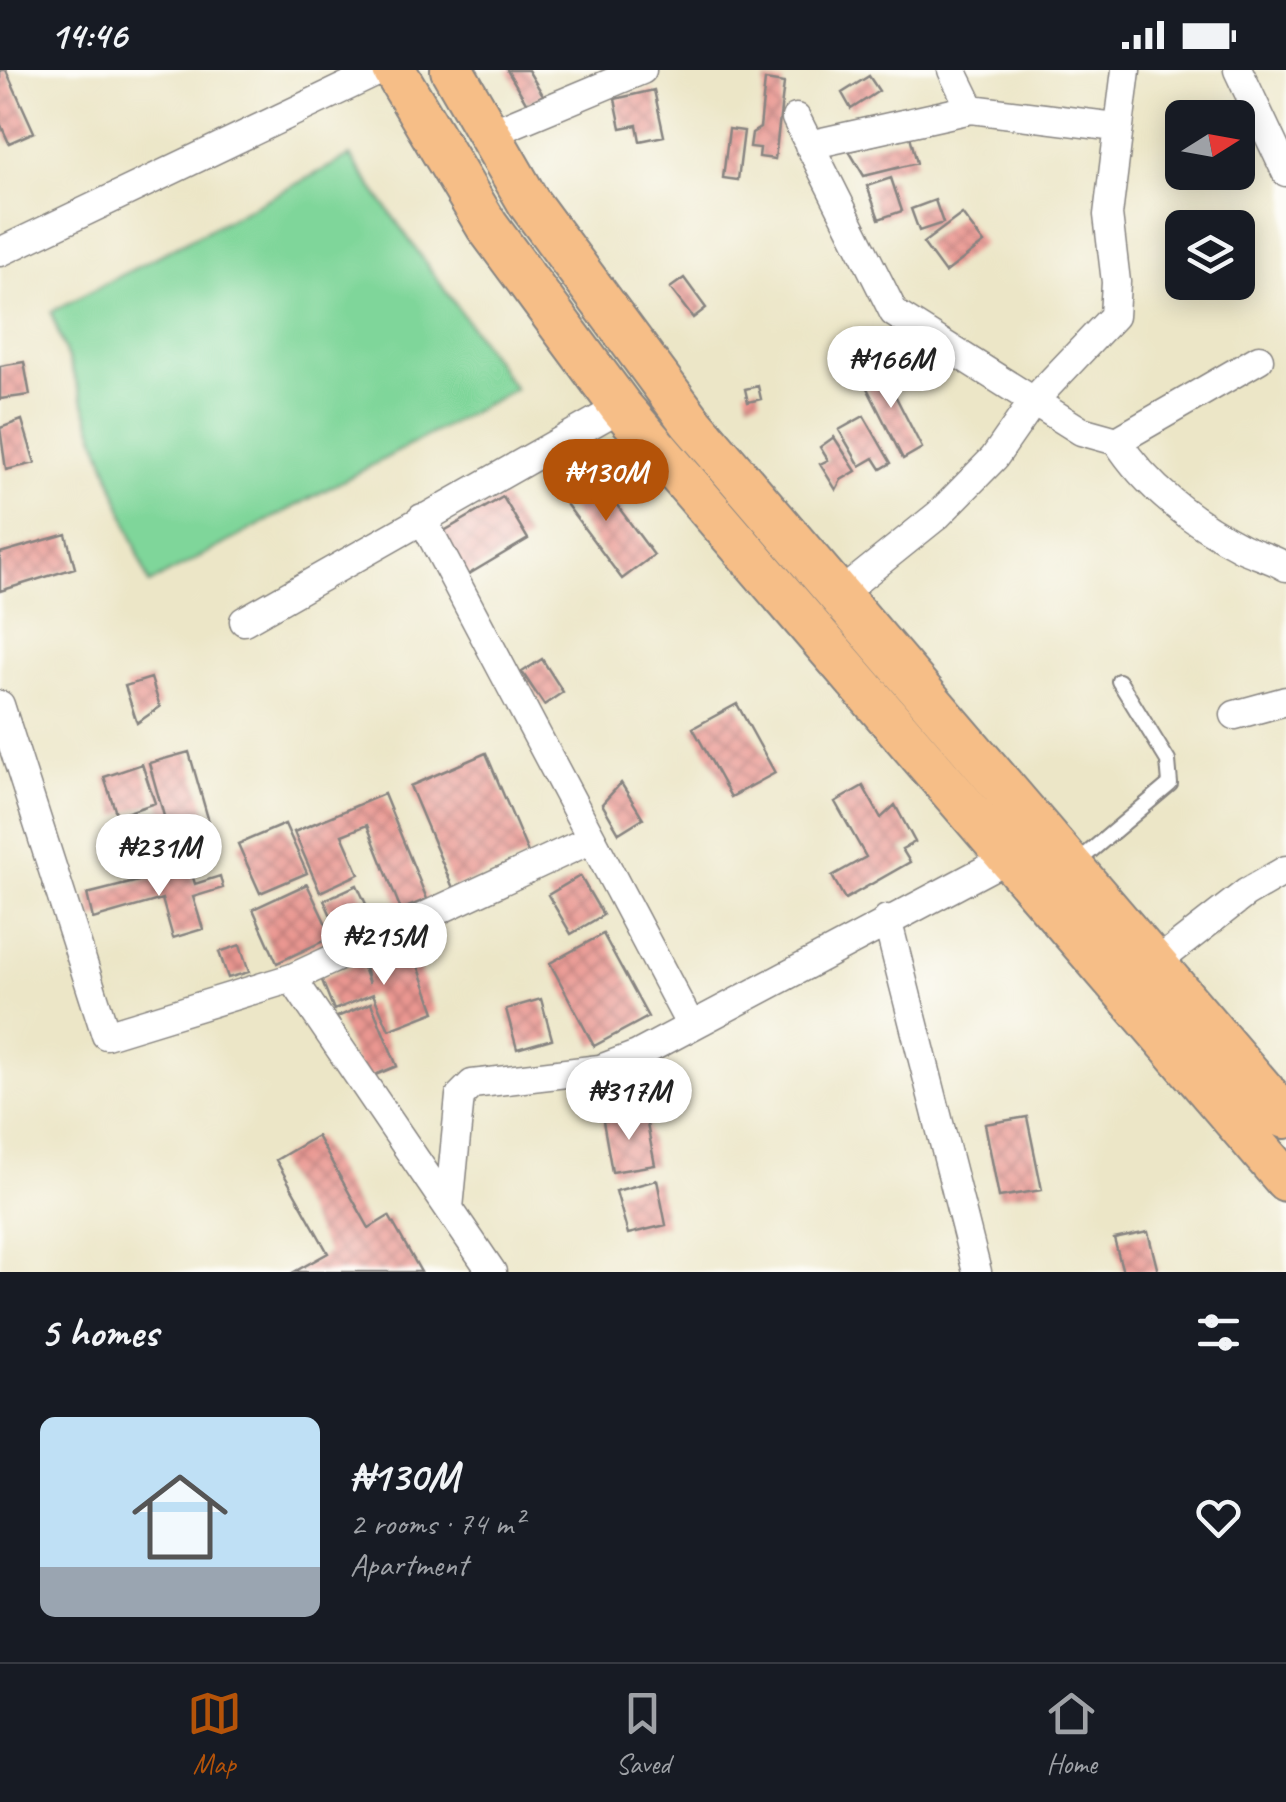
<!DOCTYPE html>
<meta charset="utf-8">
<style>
:root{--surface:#171b24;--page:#242831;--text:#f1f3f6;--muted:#9ea1a6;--line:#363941;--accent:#b45309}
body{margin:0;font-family:Caveat,sans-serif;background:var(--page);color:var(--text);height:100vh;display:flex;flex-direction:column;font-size:38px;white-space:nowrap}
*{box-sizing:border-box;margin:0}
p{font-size:32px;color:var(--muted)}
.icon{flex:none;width:55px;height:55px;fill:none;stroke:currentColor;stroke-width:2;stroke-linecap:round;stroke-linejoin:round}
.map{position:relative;height:1202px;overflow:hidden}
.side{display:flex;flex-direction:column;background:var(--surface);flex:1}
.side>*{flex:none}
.needle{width:65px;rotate:79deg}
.buttons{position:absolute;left:1165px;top:30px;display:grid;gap:20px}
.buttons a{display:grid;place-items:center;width:90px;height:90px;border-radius:15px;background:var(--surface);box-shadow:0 5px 25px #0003;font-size:50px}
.price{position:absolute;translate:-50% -85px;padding:0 22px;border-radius:35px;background:#fff;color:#222;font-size:32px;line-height:65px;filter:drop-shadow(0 2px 5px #0008)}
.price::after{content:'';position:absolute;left:50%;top:60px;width:30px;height:22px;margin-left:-15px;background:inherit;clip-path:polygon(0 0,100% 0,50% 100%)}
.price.current{background:var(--accent);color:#fff}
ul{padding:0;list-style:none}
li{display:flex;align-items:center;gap:30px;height:250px;padding:0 40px}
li+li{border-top:2px solid var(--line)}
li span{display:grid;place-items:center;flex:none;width:280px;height:200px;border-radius:15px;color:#555}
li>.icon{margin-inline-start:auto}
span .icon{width:120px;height:120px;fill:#fffc;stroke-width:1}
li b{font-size:42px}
h2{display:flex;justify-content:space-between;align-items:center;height:120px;padding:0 40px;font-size:42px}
.status{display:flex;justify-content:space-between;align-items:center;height:70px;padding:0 50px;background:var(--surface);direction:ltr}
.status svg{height:28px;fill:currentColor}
.tabs{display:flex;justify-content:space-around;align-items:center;height:140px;border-top:2px solid var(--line);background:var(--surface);font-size:28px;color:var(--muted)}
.tabs a{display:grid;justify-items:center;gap:5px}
.tabs .current{color:var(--accent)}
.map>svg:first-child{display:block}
.grass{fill:#7fd69a;stroke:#507c6a;stroke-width:2.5}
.building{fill:url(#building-cross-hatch)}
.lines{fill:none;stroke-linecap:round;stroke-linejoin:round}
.lane-casing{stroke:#878481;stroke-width:18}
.street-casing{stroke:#878481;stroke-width:31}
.primary-casing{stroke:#878481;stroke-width:46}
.lane{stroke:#fff;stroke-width:14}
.street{stroke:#fff;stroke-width:28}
.primary{stroke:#f6be87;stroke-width:42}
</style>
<div class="status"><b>14:46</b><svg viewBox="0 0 49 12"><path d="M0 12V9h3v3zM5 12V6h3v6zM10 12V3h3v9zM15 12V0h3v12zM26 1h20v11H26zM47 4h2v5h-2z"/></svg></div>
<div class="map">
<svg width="1286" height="1202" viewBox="0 0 1286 1202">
<defs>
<pattern id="building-cross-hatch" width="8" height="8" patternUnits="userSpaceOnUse" patternTransform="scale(2.5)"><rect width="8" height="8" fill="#ea9791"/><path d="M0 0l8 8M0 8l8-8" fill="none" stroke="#bd7b78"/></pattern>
</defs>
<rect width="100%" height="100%" fill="#fdfcf7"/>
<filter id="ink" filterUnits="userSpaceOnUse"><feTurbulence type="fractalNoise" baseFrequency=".01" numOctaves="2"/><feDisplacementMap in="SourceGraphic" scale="20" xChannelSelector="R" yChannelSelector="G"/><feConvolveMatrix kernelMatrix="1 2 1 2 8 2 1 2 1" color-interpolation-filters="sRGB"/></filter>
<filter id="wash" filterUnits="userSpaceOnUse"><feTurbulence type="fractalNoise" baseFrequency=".0048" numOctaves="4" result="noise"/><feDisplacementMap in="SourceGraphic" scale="40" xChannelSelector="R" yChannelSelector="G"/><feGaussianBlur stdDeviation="2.25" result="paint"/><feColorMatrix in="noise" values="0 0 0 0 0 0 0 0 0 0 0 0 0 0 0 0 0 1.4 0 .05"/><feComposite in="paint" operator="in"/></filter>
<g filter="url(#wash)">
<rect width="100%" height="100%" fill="#ece6c7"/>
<!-- grass -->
<path class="grass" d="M350 86 515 319 149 514 51 242Z"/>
<g id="blocks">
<!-- building -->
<path class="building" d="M0 0H6L34 62 9 73 0 53Z
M507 0H528L543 25 527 34Z
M869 6 879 21 851 39 842 23Z
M765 10 784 13 775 89 759 87 760 78 750 77 752 63 760 58Z
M654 20 664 66 640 71 637 55 621 58 615 29Z
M729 59 744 61 738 110 723 108Z
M910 66 917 93 864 106 849 81Z
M891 108 902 141 879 149 867 116Z
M935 130 943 153 919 161 911 139Z
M962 144 984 173 945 203 923 173Z
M684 208 706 238 693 248 670 218Z
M24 292 30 325 0 329V296Z
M879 294 922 378 903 389 860 304Z
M758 316 761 329 748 332 745 319Z
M864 346 891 393 881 399 874 388 860 396 839 360Z
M22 350 35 393 6 400 0 358Z
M834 367 856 401 841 410 836 420 820 394 828 390 820 377Z
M590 399 654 485 622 509 558 423Z
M503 427 528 469 464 507 439 464Z
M66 464 75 498 0 521V483Z
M542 589 563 622 544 635 522 602Z
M151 608 160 637 137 653 125 616Z
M737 634 775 703 731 727 693 658Z
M189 682 213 766 173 778 149 693Z
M486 683 529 785 453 818 410 716Z
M142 694 155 733 117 746 104 707Z
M621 713 643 748 619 763 602 734Z
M863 716 881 748 895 735 915 772 902 779 910 792 845 829 832 806 866 787 835 732Z
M384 724 427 829 401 840 367 755 342 765 359 804 320 822 294 762Z
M285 754 307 803 260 823 238 774Z
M190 798 195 814 220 806 223 818 193 827 203 859 173 868 162 829 93 849 87 824Z
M580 806 603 845 571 864 548 825Z
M307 814 332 867 277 893 253 839Z
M357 815 375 853 341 868 324 830Z
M603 864 648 947 594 976 550 893Z
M240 875 249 902 228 908 219 882Z
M412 879 435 942 389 960 373 924 334 940 321 908 361 892 369 914 365 897Z
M541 929 552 969 517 979 506 939Z
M371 933 397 996 363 1010 337 947Z
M645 1044 655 1095 612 1102 603 1051Z
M1027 1047 1042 1120 999 1127 985 1054Z
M317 1066 369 1158 389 1146 421 1202H294L328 1183 276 1090Z
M657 1110 666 1155 628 1164 616 1121Z
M1148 1162 1158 1202H1123L1114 1169Z"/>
</g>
</g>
<g filter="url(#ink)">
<use href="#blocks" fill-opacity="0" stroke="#878481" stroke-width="2.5"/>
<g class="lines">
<!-- lane casing -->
<g class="lane-casing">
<path id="lane" d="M1074 795 1170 714 1168 691 1119 611"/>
</g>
<!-- street casing -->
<g class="street-casing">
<path id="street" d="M952 0 971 39
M1238 0 1286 102
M796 48 894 243 1081 361 1117 371 1259 289
M489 64 642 0
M809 75 971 39 1116 57
M0 182 381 0
M1117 371C1146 417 1194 453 1242 478 1257 485 1272 488 1286 497
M422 448 691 956
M841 523 938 445 994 388 1035 329 1114 246 1116 212 1108 145 1126 0
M244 551 621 337
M0 635 106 965 292 908 592 769
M1235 645 1286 631
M887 849 977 1202
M1156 893 1246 823 1286 800
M292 908 492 1202
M449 1138 460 1026 472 1014 600 999 637 985 1010 787"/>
</g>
<!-- primary casing -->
<g class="primary-casing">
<path id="primary" d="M394 0 487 156 621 337 1286 1110
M452 0 529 133 690 351 1286 1047"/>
</g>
<!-- lane -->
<use href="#lane" class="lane"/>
<!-- street -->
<use href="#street" class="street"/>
<!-- primary -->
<use href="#primary" class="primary"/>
</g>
</g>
</svg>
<div class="buttons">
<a><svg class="needle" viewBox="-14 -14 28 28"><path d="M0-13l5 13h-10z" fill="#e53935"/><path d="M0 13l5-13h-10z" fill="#9ea1a6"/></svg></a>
<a><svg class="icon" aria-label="layers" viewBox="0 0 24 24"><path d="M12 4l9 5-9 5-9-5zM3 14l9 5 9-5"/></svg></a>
</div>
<b class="price" style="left:891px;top:341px">₦166M</b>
<b class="price current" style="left:606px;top:454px">₦130M</b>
<b class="price" style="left:159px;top:829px">₦231M</b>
<b class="price" style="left:384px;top:918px">₦215M</b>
<b class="price" style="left:629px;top:1073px">₦317M</b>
</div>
<section class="side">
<h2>5 homes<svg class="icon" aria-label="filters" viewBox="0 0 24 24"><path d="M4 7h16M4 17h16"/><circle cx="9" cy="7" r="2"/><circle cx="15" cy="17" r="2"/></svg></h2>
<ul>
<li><span style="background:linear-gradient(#bfe0f5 75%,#9aa5b1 0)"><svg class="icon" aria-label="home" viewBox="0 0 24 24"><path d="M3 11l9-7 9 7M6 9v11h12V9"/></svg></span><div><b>₦130M</b><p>2 rooms · 74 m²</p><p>Apartment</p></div><svg class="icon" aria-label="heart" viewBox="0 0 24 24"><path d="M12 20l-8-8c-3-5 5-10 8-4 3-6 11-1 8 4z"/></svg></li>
</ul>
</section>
<nav class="tabs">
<a class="current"><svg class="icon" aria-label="map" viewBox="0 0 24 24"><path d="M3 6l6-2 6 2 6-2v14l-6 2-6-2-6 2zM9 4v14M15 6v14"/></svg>Map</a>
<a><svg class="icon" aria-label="saved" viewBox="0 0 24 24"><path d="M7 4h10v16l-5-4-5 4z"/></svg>Saved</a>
<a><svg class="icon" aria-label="home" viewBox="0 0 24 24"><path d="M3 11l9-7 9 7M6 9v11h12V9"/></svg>Home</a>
</nav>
